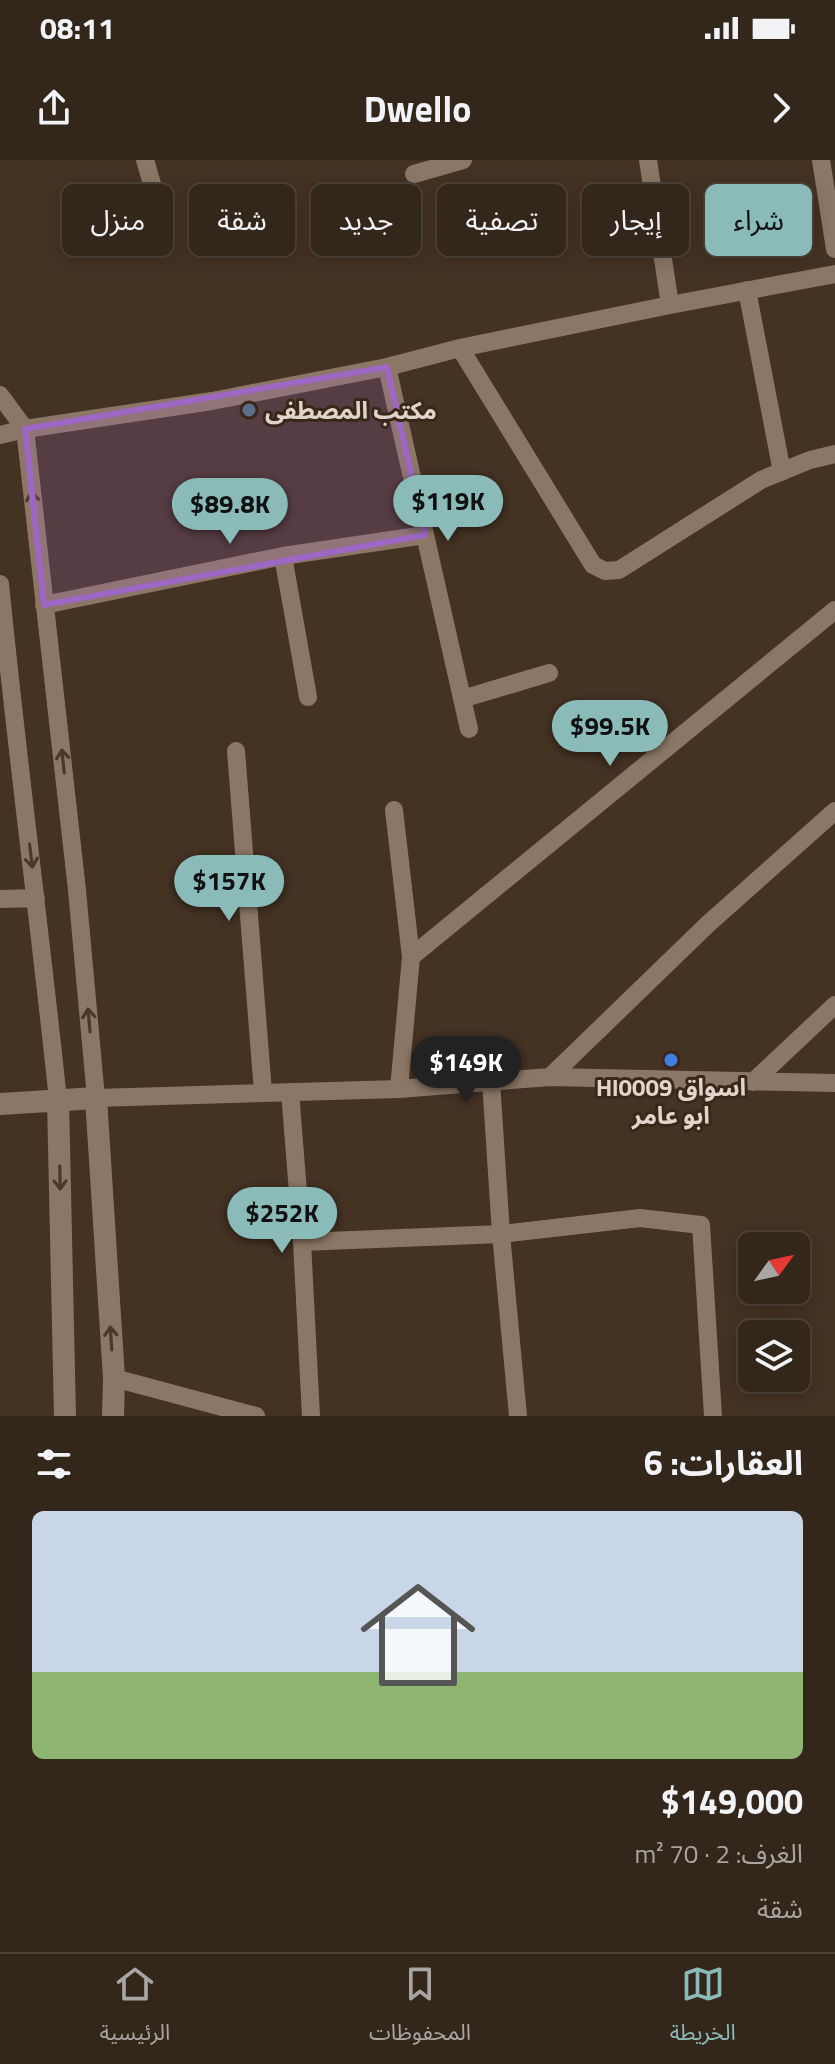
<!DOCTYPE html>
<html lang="ar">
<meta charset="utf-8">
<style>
:root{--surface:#33261a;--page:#3b2e23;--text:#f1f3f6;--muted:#a9a5a2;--line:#4e4339;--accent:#8bbbb9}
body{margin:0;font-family:"Titillium Web","Noto Sans Arabic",sans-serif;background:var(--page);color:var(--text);direction:rtl;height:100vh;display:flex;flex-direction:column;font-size:30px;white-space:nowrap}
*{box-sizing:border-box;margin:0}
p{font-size:26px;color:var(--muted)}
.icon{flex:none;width:44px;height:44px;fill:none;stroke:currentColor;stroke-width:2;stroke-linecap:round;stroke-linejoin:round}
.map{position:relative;height:1256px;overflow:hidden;direction:ltr}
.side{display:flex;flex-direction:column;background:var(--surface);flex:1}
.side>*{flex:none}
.guide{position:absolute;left:24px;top:24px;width:788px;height:72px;direction:rtl;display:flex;gap:16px}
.needle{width:52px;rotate:57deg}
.buttons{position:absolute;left:738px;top:1072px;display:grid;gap:16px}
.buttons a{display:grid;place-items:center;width:72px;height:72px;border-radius:12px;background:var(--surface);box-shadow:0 4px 20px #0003,0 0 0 2px var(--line);font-size:40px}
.price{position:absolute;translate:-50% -68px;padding:0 18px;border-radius:28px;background:var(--accent);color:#111;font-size:26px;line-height:52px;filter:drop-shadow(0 2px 4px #0008)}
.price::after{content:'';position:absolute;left:50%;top:48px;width:24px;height:18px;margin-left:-12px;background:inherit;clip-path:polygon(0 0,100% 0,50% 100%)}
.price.active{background:#222;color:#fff}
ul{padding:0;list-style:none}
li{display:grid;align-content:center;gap:16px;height:424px;padding:0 32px}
li span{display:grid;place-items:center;height:248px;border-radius:12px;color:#555}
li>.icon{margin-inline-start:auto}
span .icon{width:144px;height:144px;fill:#fffc;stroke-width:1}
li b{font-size:34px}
h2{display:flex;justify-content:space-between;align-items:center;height:96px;padding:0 32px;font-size:34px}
.pill{padding:0 28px;border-radius:12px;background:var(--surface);box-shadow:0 4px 20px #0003,0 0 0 2px var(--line);font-size:28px;line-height:72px}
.pill.active{background:var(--accent);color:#111}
.status{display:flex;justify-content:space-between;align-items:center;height:56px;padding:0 40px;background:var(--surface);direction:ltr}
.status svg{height:22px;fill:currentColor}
header{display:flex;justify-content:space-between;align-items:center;height:104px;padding:0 32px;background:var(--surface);font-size:36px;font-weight:700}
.dock{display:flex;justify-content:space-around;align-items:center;height:112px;border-top:2px solid var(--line);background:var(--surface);font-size:22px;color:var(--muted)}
.dock a{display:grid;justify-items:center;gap:4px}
.dock .active{color:var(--accent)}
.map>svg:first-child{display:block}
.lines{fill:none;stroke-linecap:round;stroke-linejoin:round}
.minor{stroke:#8c7766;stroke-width:18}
.tertiary{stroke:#8c7766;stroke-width:22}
.oneway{stroke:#4a3828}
.marked{fill:#9e67c3;fill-opacity:0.2;stroke:#9e67c3;stroke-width:6;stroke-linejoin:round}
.service-dot{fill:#5c6f8a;stroke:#392819;stroke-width:3}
.shop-dot{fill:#3f7fe0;stroke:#392819;stroke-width:3}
.labels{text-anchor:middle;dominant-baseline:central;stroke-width:6;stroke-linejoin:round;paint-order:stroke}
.poi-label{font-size:24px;font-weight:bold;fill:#e0d4cb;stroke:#392819;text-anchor:start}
</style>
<div class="status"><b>08:11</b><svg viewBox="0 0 49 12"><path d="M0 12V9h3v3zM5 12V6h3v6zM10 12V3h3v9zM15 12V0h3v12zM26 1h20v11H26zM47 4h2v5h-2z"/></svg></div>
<header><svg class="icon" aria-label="forward" viewBox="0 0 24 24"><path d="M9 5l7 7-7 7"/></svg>Dwello<svg class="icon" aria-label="share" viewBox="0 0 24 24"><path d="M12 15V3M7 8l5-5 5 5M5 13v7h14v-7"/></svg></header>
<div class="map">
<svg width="835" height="1256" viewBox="0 0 835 1256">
<rect width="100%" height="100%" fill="#443223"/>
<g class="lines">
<!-- minor -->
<path class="minor" d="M145 0 162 58
M648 0 670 145
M821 0 835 89
M414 14 463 0
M747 130 782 312
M460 188 593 405 605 411 619 410 761 320 810 300 835 294
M387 207 469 569
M0 235 25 269 77 730 96 938 399 929 550 917 835 923
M0 275 25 269 212 241 387 207 460 188 670 145 835 114
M283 396 308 537
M0 424C17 596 40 768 58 940
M44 445 283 396 425 375
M462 539 549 513
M236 591 263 932
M394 650 411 797 399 929
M0 739 36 738
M411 797 835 450
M550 917 708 764 835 651
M491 921 501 1074 518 1256
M753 922 835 845
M290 932 302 1082 311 1256
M302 1082 501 1074 640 1058 701 1065 713 1256
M114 1218 256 1256"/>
<!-- tertiary -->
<path class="tertiary" d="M58 940 65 1256
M0 944 96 938 114 1218 113 1256"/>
</g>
<!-- one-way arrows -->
<defs><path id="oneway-shaft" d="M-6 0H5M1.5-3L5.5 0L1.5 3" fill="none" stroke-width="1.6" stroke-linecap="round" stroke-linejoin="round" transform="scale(2)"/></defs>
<g class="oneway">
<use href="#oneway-shaft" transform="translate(33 343) rotate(-96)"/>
<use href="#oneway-shaft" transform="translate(63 601) rotate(-96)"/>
<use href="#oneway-shaft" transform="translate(31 696) rotate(83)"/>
<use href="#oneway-shaft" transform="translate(89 860) rotate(-95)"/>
<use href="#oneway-shaft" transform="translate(60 1018) rotate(89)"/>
<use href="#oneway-shaft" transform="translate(111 1178) rotate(-94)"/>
</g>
<!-- marked area -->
<path class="marked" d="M387 207 425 375 44 445 25 269Z"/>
<!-- markers -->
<circle class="service-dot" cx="249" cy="250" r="8"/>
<circle class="shop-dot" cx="671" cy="900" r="8"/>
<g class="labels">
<!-- poi labels -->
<g class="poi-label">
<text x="265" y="250">مكتب المصطفى</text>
<text x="671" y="927" text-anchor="middle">Hl0009 اسواق<tspan x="671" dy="28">ابو عامر</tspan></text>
</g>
</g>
</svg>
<div class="buttons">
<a><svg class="needle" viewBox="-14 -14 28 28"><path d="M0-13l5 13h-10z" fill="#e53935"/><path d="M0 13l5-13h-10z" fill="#a9a5a2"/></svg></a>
<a><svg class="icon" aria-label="layers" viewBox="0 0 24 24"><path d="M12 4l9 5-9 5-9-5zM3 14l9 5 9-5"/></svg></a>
</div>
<b class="price" style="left:448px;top:383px">$119K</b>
<b class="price" style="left:230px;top:386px">$89.8K</b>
<b class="price" style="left:610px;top:608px">$99.5K</b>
<b class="price" style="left:229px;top:763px">$157K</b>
<b class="price active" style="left:466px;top:944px">$149K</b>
<b class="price" style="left:282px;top:1095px">$252K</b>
<div class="guide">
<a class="pill active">شراء</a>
<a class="pill">إيجار</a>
<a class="pill">تصفية</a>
<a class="pill">جديد</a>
<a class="pill">شقة</a>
<a class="pill">منزل</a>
</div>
</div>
<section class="side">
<h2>العقارات: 6<svg class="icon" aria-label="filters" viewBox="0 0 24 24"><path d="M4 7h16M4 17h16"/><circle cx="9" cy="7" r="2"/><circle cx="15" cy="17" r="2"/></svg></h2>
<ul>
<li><span style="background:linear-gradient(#c9d6e8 65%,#8fb573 0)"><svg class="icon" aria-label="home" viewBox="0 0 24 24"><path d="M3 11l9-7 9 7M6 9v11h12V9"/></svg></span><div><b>$149,000</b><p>الغرف: 2 · 70 m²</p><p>شقة</p></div></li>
</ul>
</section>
<nav class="dock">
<a class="active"><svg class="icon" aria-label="map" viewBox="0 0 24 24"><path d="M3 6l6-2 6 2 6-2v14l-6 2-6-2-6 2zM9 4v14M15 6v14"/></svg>الخريطة</a>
<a><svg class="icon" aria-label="saved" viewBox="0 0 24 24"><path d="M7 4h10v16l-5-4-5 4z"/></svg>المحفوظات</a>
<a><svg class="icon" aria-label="home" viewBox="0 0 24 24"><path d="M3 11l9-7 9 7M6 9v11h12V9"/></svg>الرئيسية</a>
</nav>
